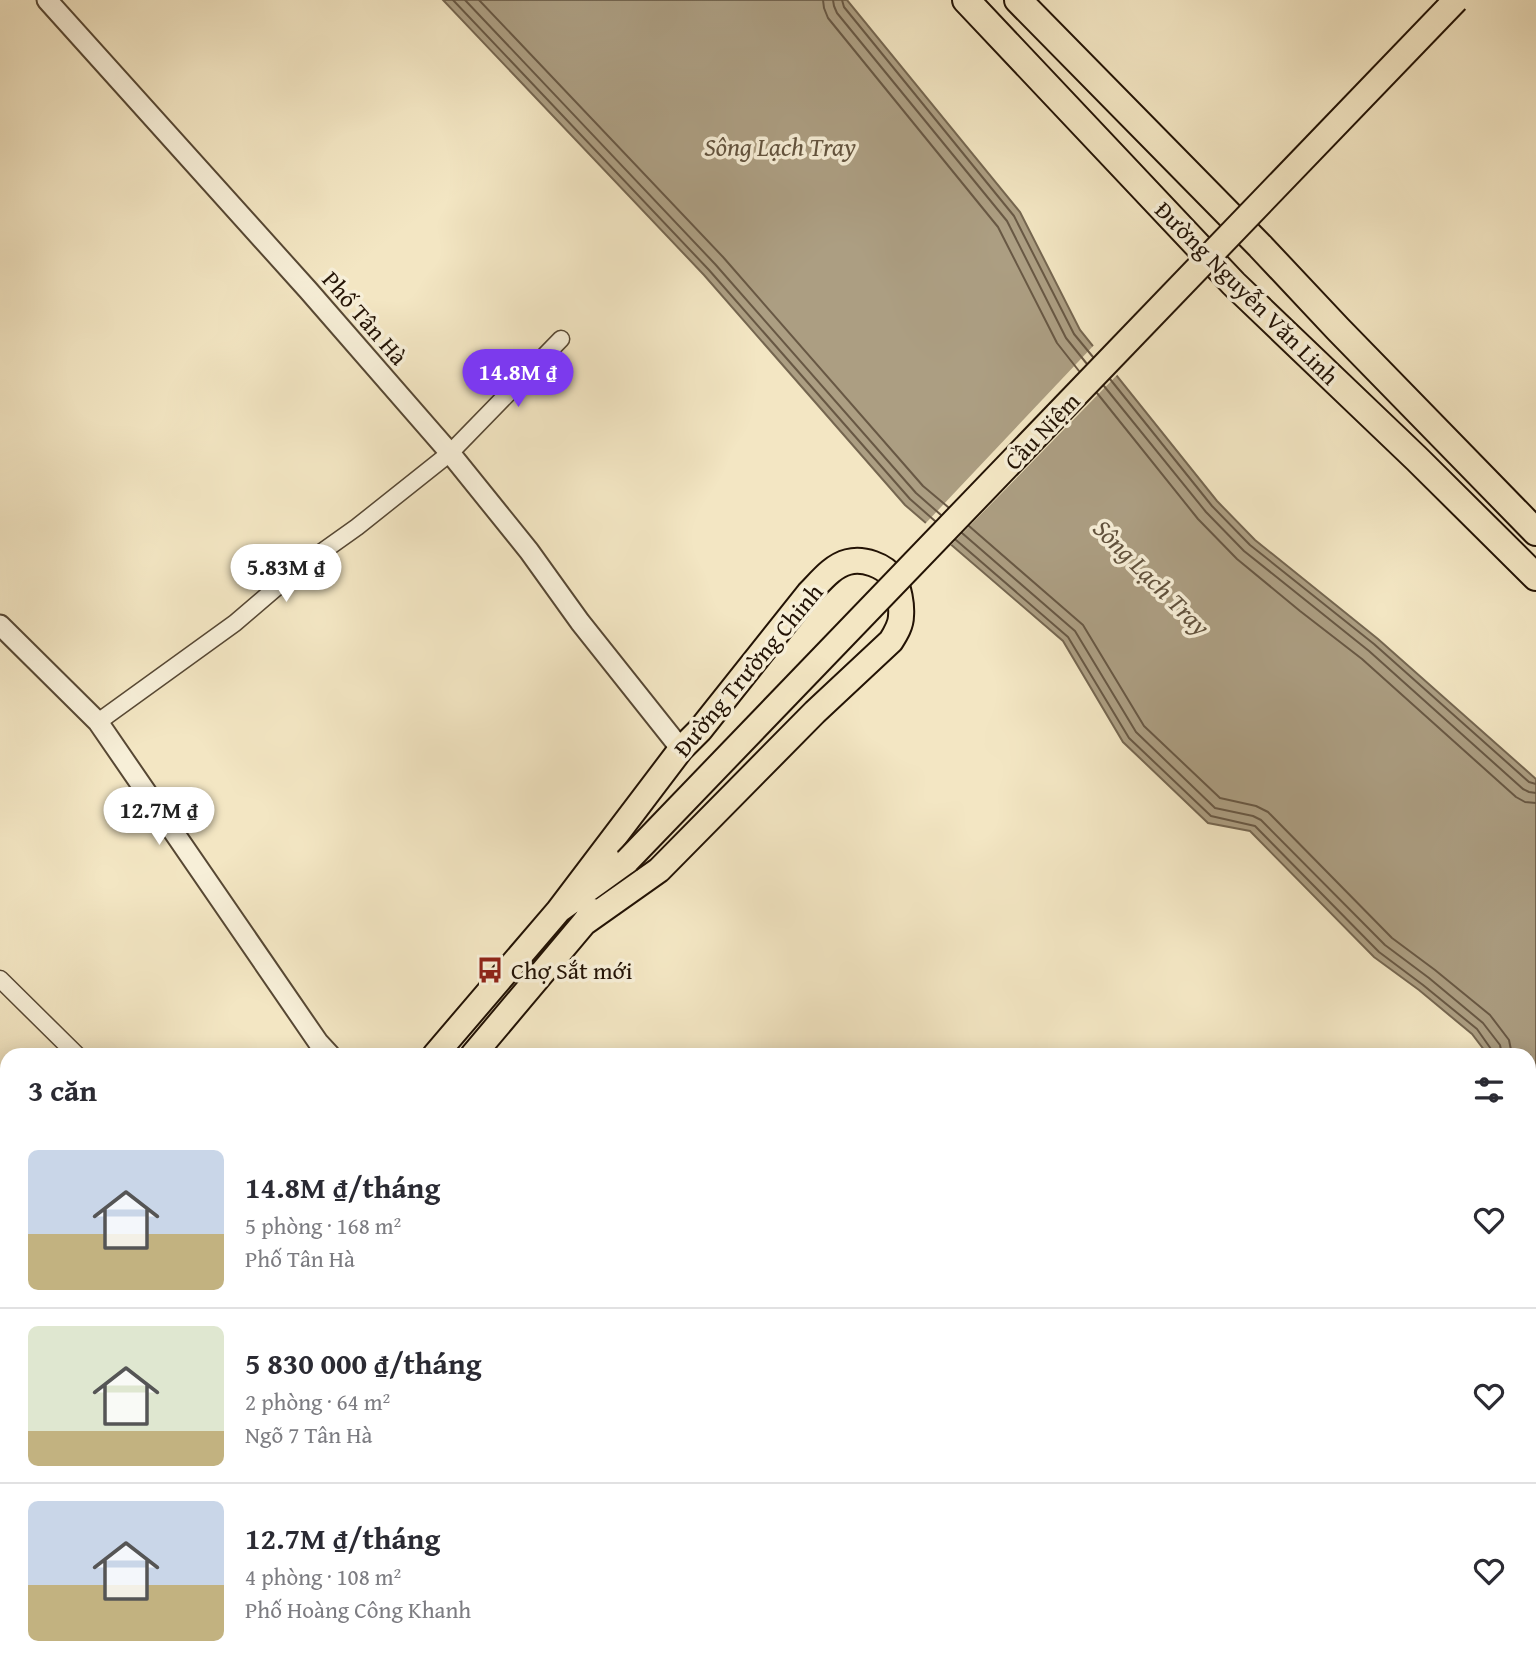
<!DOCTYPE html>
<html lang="vi">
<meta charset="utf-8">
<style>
:root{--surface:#fff;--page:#f7f7f7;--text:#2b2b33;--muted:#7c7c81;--line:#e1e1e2;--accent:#7c3aed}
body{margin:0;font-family:"Gentium Book Plus",serif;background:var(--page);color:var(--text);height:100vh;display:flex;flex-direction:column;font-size:26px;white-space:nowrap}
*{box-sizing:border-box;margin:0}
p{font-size:23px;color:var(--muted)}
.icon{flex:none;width:38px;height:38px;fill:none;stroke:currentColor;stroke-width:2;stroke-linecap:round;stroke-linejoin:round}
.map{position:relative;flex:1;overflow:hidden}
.details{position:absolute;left:0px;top:1048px;width:1536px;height:625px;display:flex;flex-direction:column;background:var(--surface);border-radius:21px 21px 0 0;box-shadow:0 4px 18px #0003}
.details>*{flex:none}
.price{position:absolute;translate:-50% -60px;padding:0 16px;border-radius:24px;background:#fff;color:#222;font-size:23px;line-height:46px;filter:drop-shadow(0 2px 4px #0008)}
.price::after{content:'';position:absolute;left:50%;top:42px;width:21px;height:16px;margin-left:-10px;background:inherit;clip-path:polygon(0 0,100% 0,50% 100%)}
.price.selected{background:var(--accent);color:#fff}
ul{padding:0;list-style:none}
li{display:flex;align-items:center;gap:21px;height:175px;padding:0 28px}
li+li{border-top:2px solid var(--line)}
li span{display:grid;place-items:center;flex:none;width:196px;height:140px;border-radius:10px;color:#555}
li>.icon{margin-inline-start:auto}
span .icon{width:84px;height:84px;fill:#fffc;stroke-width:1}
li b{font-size:30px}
h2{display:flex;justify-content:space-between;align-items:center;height:84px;padding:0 28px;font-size:30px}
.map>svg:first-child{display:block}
.water{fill:#ac9e82;stroke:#756650;stroke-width:2}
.pier{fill:#f3e6c3}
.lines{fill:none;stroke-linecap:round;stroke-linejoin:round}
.shore{stroke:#685844;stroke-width:2}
.minor-casing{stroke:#574834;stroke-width:19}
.tertiary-casing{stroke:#574834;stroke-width:23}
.secondary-casing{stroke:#231305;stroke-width:26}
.primary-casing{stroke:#231305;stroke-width:28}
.trunk-casing{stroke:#231305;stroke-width:30}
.minor{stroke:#f7efd8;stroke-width:16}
.tertiary{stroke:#f7efd8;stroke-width:19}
.secondary{stroke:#f7efd8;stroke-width:23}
.primary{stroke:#f3e6c3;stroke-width:24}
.trunk{stroke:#f3e6c3;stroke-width:26}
.primary-bridge-casing{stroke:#231305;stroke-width:28;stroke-linecap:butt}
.primary-bridge{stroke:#f3e6c3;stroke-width:24}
.labels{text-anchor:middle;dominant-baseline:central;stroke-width:7;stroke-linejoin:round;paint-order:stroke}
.street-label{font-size:24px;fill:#231305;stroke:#f7efd8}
.poi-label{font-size:24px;fill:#231305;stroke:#f7efd8;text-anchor:start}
.water-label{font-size:26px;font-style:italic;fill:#61523d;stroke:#f7efd8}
</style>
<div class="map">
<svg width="1536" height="1672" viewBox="0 0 1536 1672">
<rect width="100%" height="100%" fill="#f3e6c3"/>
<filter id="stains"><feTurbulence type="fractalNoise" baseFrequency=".00286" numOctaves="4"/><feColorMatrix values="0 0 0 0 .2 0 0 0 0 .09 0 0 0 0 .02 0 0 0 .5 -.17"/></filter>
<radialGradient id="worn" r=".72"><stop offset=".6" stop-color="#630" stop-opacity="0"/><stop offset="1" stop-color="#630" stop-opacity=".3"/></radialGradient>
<!-- water -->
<path class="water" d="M443 0H847L1020 212 1080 330 1217 501 1255 540 1378 639 1536 779V1121L1530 1111V1055H1488L1472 1034 1419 990 1374 957 1250 831 1208 823 1123 742 1063 641 905 505 704 275Z"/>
<!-- pier -->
<path class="pier" d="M1095 344 1119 373 949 547 924 525Z"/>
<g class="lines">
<!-- shore -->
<path class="shore" d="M453 0 709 270 910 499 935 521
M465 0 715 264 916 493 941 515
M479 0 723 257 923 486 948 507
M823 0 824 8 828 18 998 227 1057 343 1079 371
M833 0 834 6 837 13 1007 221 1066 338 1087 364
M842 0 844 7 1014 216 1074 334 1093 357
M1110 379 1212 506 1250 545 1374 644 1529 782 1536 784
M1104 386 1206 512 1244 551 1369 651 1523 789 1529 792 1536 793
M1097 393 1198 519 1237 559 1300 611 1362 659 1516 797 1525 802 1536 803
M969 526 1083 625 1144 726 1220 798 1256 806 1268 812 1392 938 1435 970 1490 1015 1509 1040 1512 1055
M962 533 1075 631 1136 732 1215 808 1253 816 1261 820 1385 945 1429 978 1483 1023 1500 1045 1502 1055
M956 540 1068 637 1129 738 1211 816 1255 826 1379 952 1423 985 1477 1029 1491 1049 1493 1055"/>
<!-- minor casing -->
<g class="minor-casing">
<path id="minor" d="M98 722 235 623 298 569 357 527 450 453 561 339
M0 979 77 1055"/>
</g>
<!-- tertiary casing -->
<g class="tertiary-casing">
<path id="tertiary" d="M47 0 308 290 450 453 529 551 580 622 681 749
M0 625 98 722 318 1042 330 1055
M59 1666 65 1672"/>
</g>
<!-- secondary casing -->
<g class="secondary-casing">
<path id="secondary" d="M691 1666 694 1672"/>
</g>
<!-- primary casing -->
<g class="primary-casing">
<path id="primary" d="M559 910 681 749 700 730 809 593C820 582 832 566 848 562 863 558 884 565 893 578 899 587 902 605 901 616 901 625 896 633 891 641L815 712 659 870 584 923
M435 1055 559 910 627 861
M473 1055 584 923 593 911
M0 1633 7 1623
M5 1672 9 1666"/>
</g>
<!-- trunk casing -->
<g class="trunk-casing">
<path id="trunk" d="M966 0 1234 284 1417 459 1536 577
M1018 0 1260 246 1338 329 1536 532"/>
</g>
<!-- minor -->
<use href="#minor" class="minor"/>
<!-- tertiary -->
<use href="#tertiary" class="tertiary"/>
<!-- secondary -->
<use href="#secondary" class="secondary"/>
<!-- primary -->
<use href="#primary" class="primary"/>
<!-- trunk -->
<use href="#trunk" class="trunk"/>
<!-- primary-bridge casing -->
<g class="primary-bridge-casing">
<path id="primary-bridge" d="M627 861 1456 0"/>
</g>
<!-- primary-bridge -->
<use href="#primary-bridge" class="primary-bridge"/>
</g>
<!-- icons -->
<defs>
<g id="bus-bare" transform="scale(2.1)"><path d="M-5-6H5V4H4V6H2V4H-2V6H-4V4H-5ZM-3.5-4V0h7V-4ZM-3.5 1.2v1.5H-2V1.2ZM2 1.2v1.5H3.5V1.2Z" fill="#8f2418" stroke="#f7efd8" stroke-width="2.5" paint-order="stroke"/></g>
</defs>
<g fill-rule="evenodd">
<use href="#bus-bare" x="490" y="970"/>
</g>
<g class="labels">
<!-- street labels -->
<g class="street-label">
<text transform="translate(1247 293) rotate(45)">Đường Nguyễn Văn Linh</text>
<text transform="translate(365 318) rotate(49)">Phố Tân Hà</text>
<text transform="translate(1042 431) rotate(-46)">Cầu Niệm</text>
<text transform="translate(748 670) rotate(-50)">Đường Trường Chinh</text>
</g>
<!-- poi labels -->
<g class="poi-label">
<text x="511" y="970">Chợ Sắt mới</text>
</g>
<!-- water labels -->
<g class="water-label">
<text x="780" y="146">Sông Lạch Tray</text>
<text transform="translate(1152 577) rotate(45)">Sông Lạch Tray</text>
</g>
</g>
<rect width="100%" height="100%" filter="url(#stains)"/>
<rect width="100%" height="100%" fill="url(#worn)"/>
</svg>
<b class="price selected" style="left:518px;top:409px">14.8M ₫</b>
<b class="price" style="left:286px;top:604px">5.83M ₫</b>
<b class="price" style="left:159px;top:847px">12.7M ₫</b>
<section class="details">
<h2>3 căn<svg class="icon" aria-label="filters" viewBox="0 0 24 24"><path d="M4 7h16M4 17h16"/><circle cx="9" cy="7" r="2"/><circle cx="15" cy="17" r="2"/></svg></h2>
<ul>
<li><span style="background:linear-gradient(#c9d6e8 60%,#c2b280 0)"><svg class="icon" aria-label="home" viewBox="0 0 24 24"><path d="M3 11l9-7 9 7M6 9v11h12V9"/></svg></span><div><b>14.8M ₫/tháng</b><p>5 phòng · 168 m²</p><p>Phố Tân Hà</p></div><svg class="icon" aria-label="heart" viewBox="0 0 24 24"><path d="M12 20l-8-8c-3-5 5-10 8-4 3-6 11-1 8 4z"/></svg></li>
<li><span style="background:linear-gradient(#dfe7d0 75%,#c2b280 0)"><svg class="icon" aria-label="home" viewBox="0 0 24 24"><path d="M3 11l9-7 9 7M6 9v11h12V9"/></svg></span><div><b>5 830 000 ₫/tháng</b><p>2 phòng · 64 m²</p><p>Ngõ 7 Tân Hà</p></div><svg class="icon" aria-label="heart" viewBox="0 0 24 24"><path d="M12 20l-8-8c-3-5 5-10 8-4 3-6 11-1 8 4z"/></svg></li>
<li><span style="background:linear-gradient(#c9d6e8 60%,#c2b280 0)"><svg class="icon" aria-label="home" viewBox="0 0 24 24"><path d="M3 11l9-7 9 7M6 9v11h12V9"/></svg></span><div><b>12.7M ₫/tháng</b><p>4 phòng · 108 m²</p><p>Phố Hoàng Công Khanh</p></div><svg class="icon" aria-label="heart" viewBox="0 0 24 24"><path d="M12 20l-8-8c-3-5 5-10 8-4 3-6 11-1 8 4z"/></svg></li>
</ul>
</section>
</div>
